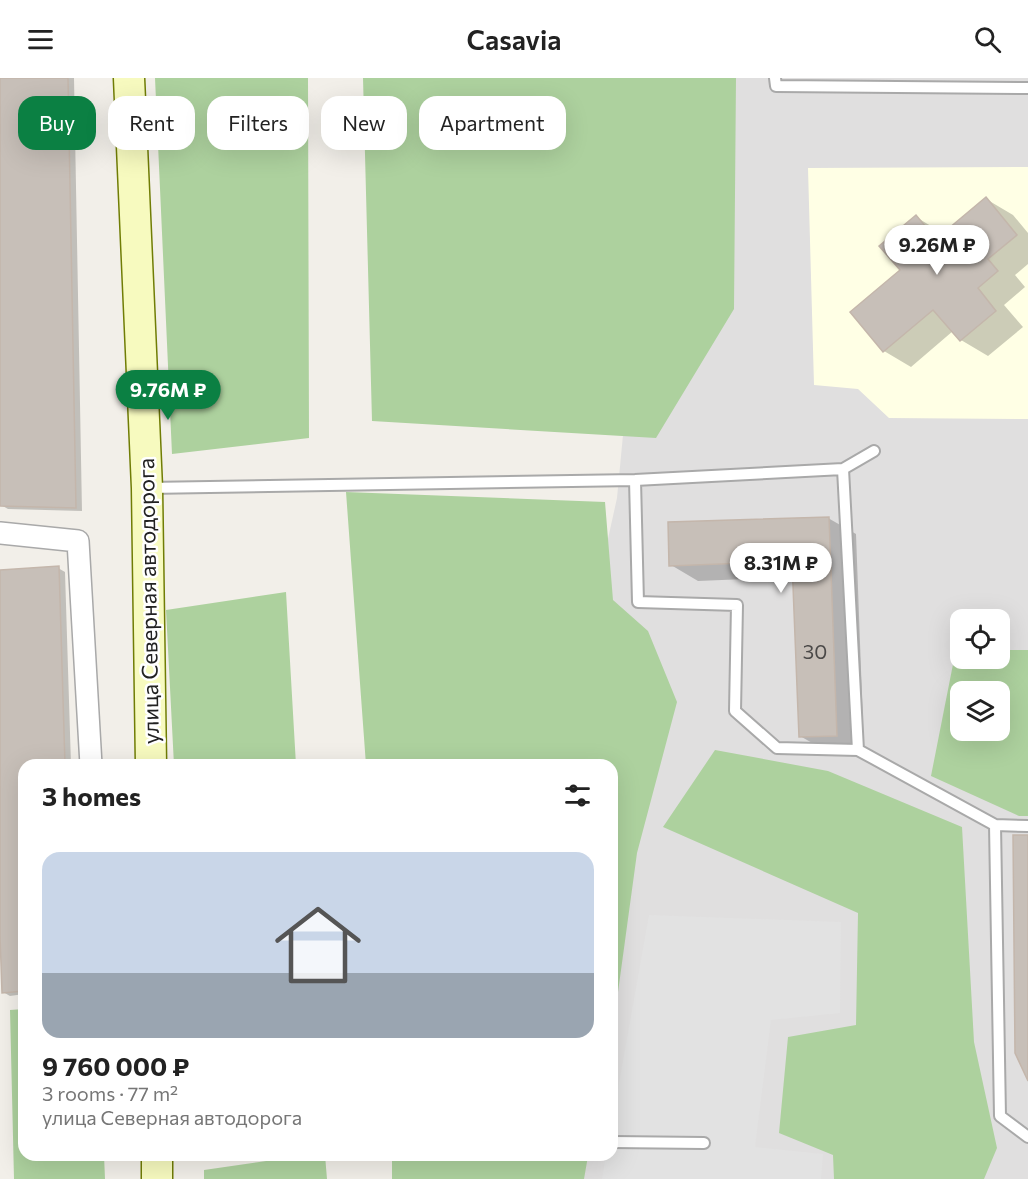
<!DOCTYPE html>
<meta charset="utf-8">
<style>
:root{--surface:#fff;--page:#f6f6f6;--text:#222;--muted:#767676;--accent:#0b8043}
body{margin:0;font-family:Commissioner,sans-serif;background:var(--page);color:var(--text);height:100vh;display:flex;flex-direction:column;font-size:22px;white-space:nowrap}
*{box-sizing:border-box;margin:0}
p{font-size:20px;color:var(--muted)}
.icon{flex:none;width:33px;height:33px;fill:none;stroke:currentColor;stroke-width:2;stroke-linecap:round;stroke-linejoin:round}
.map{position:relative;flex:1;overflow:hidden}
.side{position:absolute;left:18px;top:681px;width:600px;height:402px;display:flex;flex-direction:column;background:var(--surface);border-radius:18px;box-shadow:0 6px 24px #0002}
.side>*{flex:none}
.guide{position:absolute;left:18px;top:18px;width:600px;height:54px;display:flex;gap:12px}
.controls{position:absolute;left:950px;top:531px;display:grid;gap:12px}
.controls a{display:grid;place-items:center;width:60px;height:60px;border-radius:12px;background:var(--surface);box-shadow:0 6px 24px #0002;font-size:30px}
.price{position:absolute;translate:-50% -51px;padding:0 14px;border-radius:21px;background:#fff;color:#222;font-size:20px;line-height:39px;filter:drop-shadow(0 2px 3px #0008)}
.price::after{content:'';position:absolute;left:50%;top:36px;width:18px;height:14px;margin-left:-9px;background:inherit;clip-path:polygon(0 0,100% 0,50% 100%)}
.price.active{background:var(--accent);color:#fff}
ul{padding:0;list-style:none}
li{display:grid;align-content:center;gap:12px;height:318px;padding:0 24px}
li span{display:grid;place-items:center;height:186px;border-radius:18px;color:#555}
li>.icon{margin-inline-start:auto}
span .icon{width:108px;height:108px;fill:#fffc;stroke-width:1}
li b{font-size:26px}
h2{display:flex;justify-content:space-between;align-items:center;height:72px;padding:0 24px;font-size:26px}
.chip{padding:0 21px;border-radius:18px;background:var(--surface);box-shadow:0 6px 24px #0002;font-size:21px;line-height:54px}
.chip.active{background:var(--accent);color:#fff}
header{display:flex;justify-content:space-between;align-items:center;height:78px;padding:0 24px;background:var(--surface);font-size:27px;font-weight:600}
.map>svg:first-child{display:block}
.residential{fill:#e0dfdf;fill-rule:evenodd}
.education{fill:#ffffe5}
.forest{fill:#add19e;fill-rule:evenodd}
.parking{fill:#e2e2e2}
.shadow{fill:#0003}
.building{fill:#c7bfb8;stroke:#c4b6ab;stroke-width:1.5}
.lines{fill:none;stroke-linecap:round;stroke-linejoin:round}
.lane-casing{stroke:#a9a9a9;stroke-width:14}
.street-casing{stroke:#a9a9a9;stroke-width:24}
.secondary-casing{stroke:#707d05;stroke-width:33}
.lane{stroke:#fff;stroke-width:10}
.street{stroke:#fff;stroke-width:21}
.secondary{stroke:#f7fabf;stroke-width:30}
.labels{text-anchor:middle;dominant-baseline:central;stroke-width:5;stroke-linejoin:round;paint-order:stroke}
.number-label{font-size:20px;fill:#4b4948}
.street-label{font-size:22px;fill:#222;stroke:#fff}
</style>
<header><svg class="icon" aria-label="menu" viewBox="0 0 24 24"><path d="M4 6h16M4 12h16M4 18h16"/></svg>Casavia<svg class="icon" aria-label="search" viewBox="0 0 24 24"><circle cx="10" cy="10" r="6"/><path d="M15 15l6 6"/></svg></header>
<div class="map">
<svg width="1028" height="1101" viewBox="0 0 1028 1101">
<rect width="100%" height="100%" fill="#f2efe9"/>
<!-- residential -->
<path class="residential" d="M657 0H1028V1101H467L472 1077H612V687H558L617 420ZM960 542H999V580H960ZM960 614H999V652H960Z"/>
<!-- education -->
<path class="education" d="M1028 89V341L889 340 858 311 814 307 808 90Z"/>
<!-- forest -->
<path class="forest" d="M155 0H308L309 360 172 376Z
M363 0H736L734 231 656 360 372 343Z
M346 414 605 424 613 522 648 553 677 624 637 775 612 958V687H366Z
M286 514 296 687H174L166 532Z
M956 571H960V580H999V572H1028V738H1019L931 698ZM960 614H999V652H960Z
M715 672 828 693 962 749 974 964 997 1070 984 1101H834L833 1077 779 1055 788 959 856 947 858 835 663 749Z
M24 931V1077H104L105 1101H14L10 932Z
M308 1077H325L327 1101H204V1092Z
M392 1077 588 1078 584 1101H392Z"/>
<!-- parking -->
<path class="parking" d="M649 837 841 844 840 935 771 942 755 1069 823 1076 821 1101H602L606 1077H612V1045Z"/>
<!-- shadow -->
<path class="shadow" d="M0 0H74L82 433 8 431 1 427Z
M986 121 1013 137 1028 155V186L1015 197 1025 209 1004 227 1023 249 988 278 961 262 953 253 911 289 884 273 902 192 916 139 944 156Z
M828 440 856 456 864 673 828 674 800 658 795 499 698 503 671 487Z
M58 490 65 494 71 687H24V916L10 918 3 914 0 806V494Z"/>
<!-- building -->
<path class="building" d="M0 0H68L76 430 0 428Z
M986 119 1017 157 988 181 998 193 978 210 996 233 960 263 933 232 883 274 850 234 900 192 879 168 916 137 936 161Z
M829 439 837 658 799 659 792 483 669 488 668 444Z
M59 488 65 687H24V913L2 915 0 857V492Z
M1013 757H1028V1003L1015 975Z"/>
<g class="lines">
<!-- lane casing -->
<g class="lane-casing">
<path id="lane" d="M775 0 776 8 1028 10
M843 391 858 672 995 747
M635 402 638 524 737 527 735 633 777 670 858 672
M148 410 635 402 843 391 874 373
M1028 748 995 747 1000 1038 1028 1059
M612 1064 704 1065"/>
</g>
<!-- street casing -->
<g class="street-casing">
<path id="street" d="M0 455 78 463 91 687"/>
</g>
<!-- secondary casing -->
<g class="secondary-casing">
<path id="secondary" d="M129 0 147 410 151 687
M157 1077V1101"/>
</g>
<!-- lane -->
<use href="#lane" class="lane"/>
<!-- street -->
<use href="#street" class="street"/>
<!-- secondary -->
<use href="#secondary" class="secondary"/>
</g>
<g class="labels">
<!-- number labels -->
<g class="number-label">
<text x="815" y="573">30</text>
</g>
<!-- street labels -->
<g class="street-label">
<text transform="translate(148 523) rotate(-91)">улица Северная автодорога</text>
</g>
</g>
</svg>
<div class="controls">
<a><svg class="icon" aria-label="locate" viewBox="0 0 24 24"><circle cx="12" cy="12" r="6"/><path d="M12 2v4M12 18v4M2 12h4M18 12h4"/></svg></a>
<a><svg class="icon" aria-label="layers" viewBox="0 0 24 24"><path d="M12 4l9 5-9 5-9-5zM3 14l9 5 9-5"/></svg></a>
</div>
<b class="price" style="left:937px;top:198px">9.26M ₽</b>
<b class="price active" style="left:168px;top:343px">9.76M ₽</b>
<b class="price" style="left:781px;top:516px">8.31M ₽</b>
<div class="guide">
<a class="chip active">Buy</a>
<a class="chip">Rent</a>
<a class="chip">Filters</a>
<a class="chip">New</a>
<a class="chip">Apartment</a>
</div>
<section class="side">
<h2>3 homes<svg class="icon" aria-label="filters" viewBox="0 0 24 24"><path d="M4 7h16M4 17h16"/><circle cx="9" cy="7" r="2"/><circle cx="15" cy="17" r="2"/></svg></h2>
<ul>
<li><span style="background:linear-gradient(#c9d6e8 65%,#9aa5b1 0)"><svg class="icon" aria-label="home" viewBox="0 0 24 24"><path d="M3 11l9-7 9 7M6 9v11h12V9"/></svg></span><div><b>9 760 000 ₽</b><p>3 rooms · 77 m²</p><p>улица Северная автодорога</p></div></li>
</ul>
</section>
</div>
